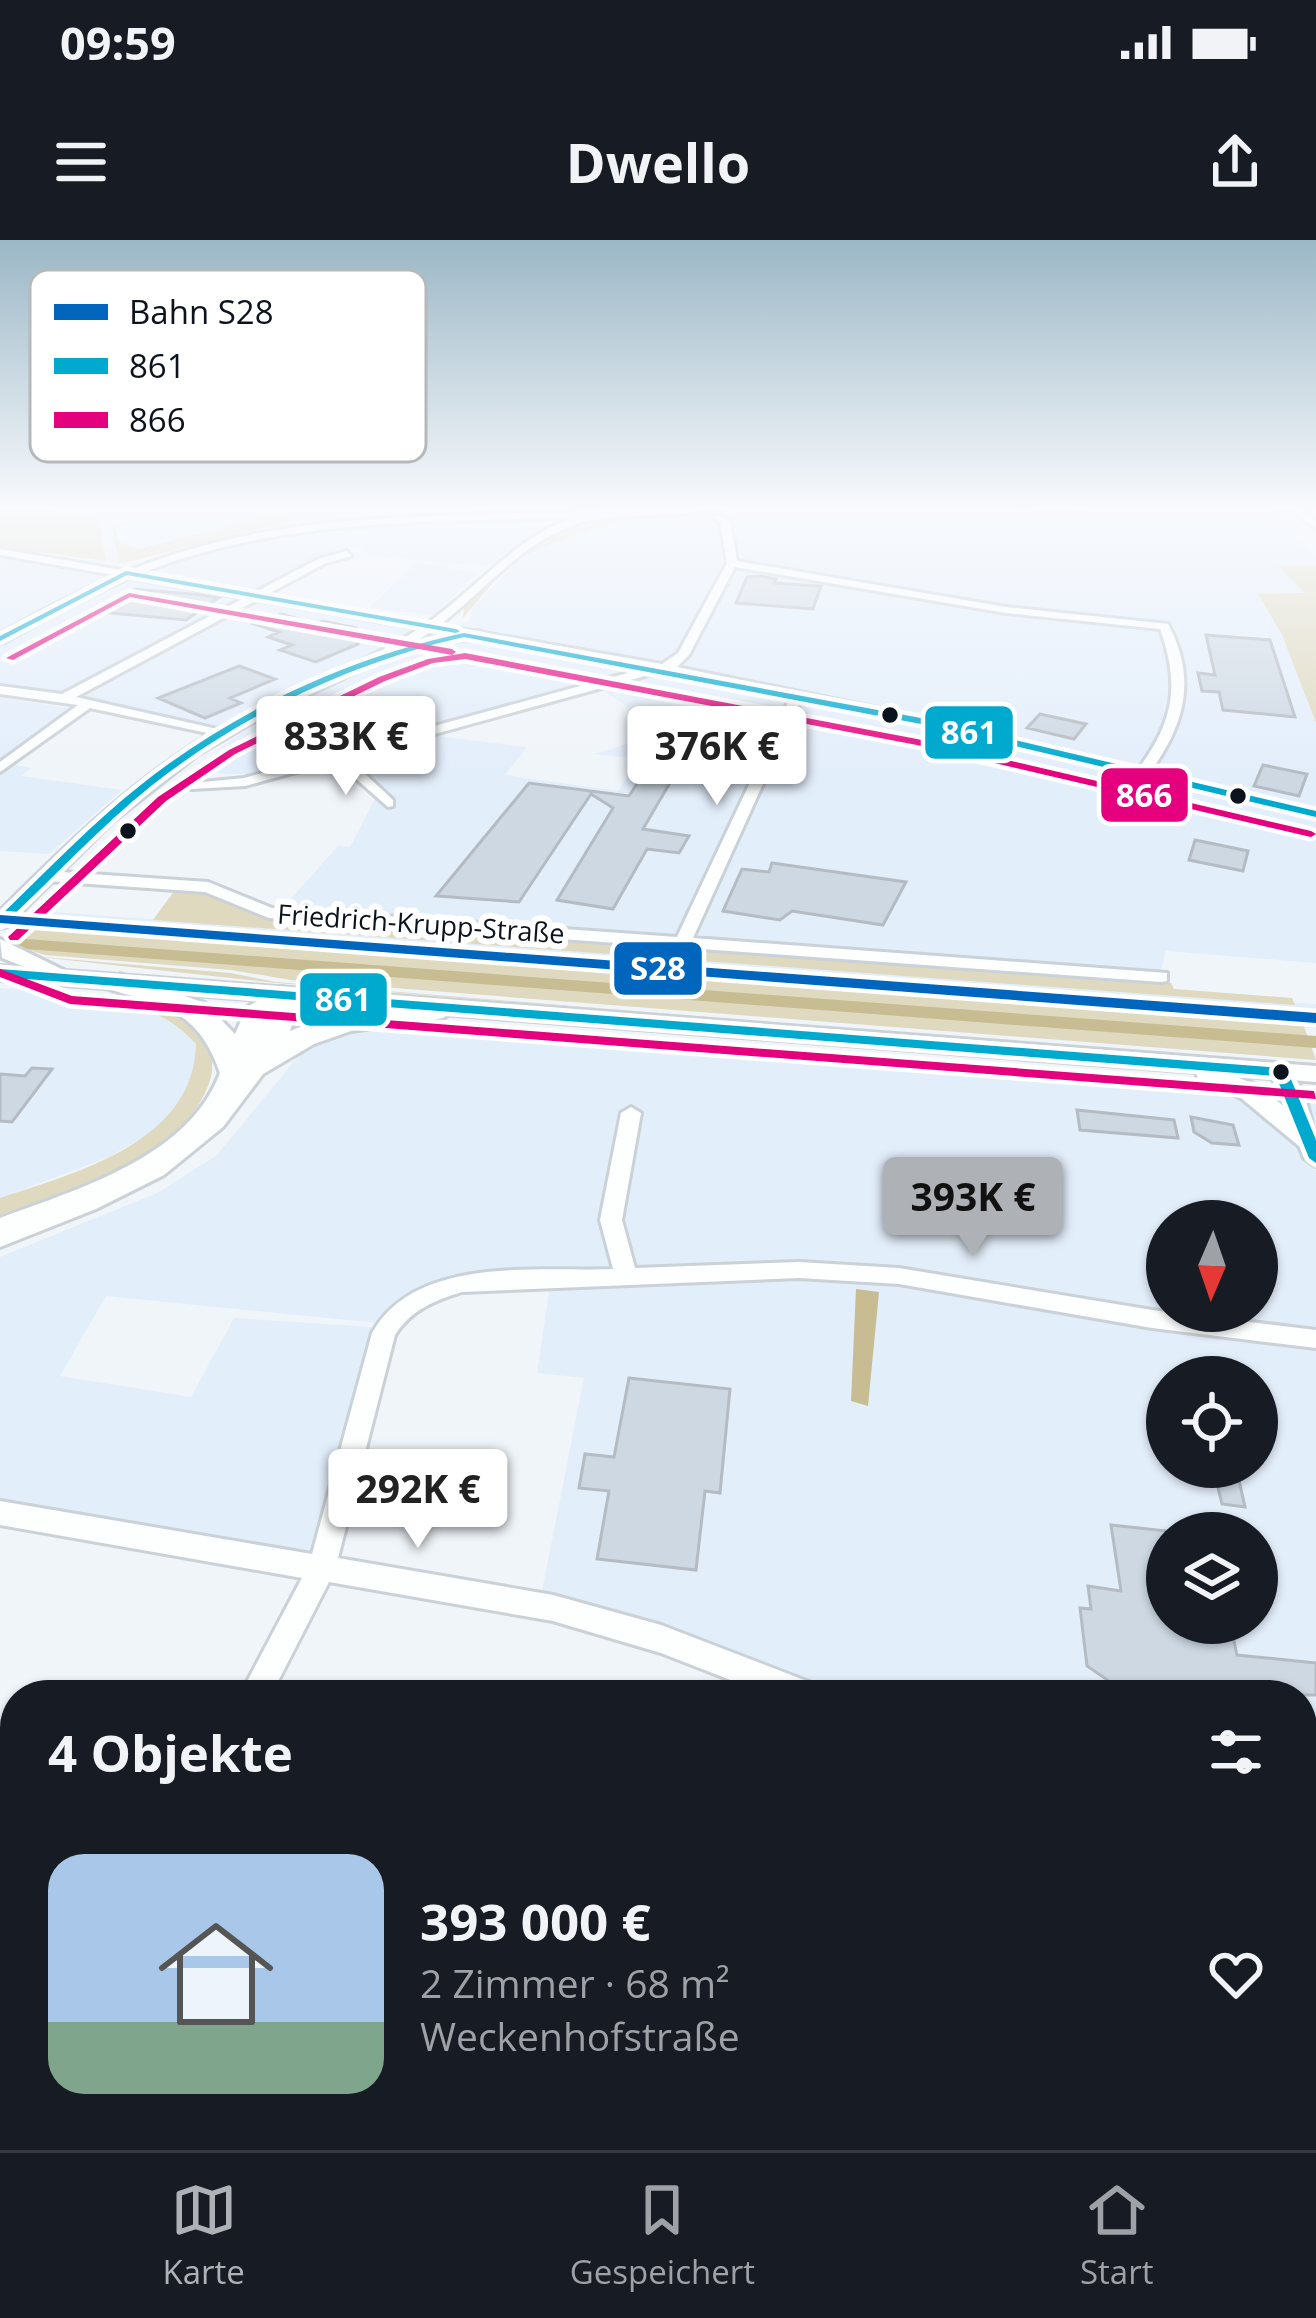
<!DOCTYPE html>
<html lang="de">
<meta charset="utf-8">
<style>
:root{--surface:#171b24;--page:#242831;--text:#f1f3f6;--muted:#9ea1a6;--line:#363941;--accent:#aeb2b7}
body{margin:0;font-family:"Open Sans",sans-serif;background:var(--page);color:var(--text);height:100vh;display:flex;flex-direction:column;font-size:45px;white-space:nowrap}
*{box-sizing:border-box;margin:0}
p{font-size:39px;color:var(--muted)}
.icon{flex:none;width:66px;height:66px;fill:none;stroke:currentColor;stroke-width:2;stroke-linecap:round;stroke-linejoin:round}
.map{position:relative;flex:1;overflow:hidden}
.drawer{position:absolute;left:0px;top:1440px;width:1317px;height:471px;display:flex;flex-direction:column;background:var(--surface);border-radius:48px 48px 0 0;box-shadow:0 3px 9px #0004}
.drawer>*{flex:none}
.needle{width:78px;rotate:182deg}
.controls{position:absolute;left:1146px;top:960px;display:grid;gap:24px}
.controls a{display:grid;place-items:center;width:132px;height:132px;border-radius:50%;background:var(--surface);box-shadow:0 3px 9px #0004;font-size:60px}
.price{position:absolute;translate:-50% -102px;padding:0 27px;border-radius:12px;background:#fff;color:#222;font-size:39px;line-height:78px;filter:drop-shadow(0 3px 6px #0008)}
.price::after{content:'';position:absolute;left:50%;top:72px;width:36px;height:27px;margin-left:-18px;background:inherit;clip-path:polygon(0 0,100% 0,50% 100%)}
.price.current{background:var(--accent);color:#111}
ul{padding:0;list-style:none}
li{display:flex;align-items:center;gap:36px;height:300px;padding:0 48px}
li span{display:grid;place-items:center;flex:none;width:336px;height:240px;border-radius:36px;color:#555}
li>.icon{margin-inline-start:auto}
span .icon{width:144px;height:144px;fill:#fffc;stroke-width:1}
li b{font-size:51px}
h2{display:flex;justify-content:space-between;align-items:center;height:144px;padding:0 48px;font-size:51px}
.status{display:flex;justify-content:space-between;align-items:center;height:84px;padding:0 60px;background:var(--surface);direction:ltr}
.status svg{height:33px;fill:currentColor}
header{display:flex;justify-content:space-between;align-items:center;height:156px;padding:0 48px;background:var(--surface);font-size:54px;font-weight:700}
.menu{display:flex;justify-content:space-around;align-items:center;height:168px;border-top:3px solid var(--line);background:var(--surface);font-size:33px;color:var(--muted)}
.menu a{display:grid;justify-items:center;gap:6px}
.menu .current{color:var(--accent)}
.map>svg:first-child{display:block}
.built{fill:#e3eefb;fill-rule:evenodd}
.green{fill:#dfd9bf}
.water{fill:#c8bc92}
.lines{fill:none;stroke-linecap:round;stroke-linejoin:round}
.canal{fill:#c8bc92;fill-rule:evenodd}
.building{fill:#cdd8e3;stroke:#b5bbc2;stroke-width:3}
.minor-casing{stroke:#cad1d7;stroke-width:6}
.tertiary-casing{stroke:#cad1d7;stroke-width:6}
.secondary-casing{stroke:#cad1d7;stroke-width:6}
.motorway-casing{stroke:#cad1d7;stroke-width:6}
.minor{fill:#fdfefe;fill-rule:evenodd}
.tertiary{fill:#fdfefe;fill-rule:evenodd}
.secondary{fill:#fdfefe;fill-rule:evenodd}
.motorway{fill:#fdfefe;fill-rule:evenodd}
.bus-1-casing{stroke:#fff;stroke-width:9}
.bus-2-casing{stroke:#fff;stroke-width:9}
.bus-1{fill:#00a9ce;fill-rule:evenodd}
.bus-2{fill:#e5007d;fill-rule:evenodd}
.rail-1-casing{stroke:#fff;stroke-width:9}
.rail-1{fill:#0065bd;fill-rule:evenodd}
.bus-dot{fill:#0c131c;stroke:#fff;stroke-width:4.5}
.labels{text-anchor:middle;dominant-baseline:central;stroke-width:12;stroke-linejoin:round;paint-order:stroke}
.far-street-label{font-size:27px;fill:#0c131c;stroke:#fff}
.key{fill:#fff;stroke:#b6b8bb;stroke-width:3}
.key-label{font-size:33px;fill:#0c131c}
.line-badge{stroke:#fff;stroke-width:4.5}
.badge-label{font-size:33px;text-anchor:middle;font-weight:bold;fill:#fff}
</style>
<div class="status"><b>09:59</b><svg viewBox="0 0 49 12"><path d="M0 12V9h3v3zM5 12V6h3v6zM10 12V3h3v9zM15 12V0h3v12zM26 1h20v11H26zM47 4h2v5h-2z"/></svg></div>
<header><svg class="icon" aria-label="menu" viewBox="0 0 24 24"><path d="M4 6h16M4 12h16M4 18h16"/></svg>Dwello<svg class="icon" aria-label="share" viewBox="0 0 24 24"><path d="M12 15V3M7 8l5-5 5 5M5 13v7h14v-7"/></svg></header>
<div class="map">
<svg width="1316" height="1910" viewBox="0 0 1316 1910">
<rect width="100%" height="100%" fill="#f0f5fa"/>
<!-- built -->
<path class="built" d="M0 267H342L341 273 167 309 119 323 0 307Z
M1006 270H1269L1316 317V326L1280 327 1307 354 1258 355 1282 395 1316 483V723L1166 711 1160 734 281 670 338 606 350 607 375 559 338 522 438 496 527 507 505 535 618 551 639 519 594 514 664 492 595 445 264 534H225L196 529 237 495 66 455 0 447V315L446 394 471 379 472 369 521 317 567 296 611 284 725 271Z
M434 280H514L542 289 485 327 367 315 362 308 342 307 255 350 165 332 160 326 232 303 329 286Z
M417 322 478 333 433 375 369 368Z
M0 457 91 472 12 524 31 528 21 536 122 550 49 614 0 611Z
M0 668 1316 764V788H1304L1301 781 0 682Z
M0 748 88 754V758L120 762 174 780 196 804V832L186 855 157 889 109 917 0 958Z
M409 784 530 789 1316 852V1646L1302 1640V1455H818L540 1361 584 1138 537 1133 551 1038 478 1041 388 1084 106 1056 60 1136 191 1157 234 1078 386 1088 322 1328 0 1269V1017L157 953 216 916 301 813 324 800 377 786ZM1167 981H1257V1071H1167ZM1167 1137H1257V1227H1167ZM1167 1293H1257V1383H1167Z"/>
<!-- green -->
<path class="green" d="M21 267 98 279 106 321 0 307V269Z
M1033 268 1087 272 726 270 723 273C652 269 584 288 521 317L545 302 510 323 463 378 464 368C502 331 534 295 586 280L577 290 596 278 715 269Z
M280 272 298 273 300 278 124 323 119 322 111 283H129L115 287 118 302 140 309Z
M1278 326H1316V483L1282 395 1258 354 1305 353Z
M323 456 346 464 340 467 363 488 371 486 384 499 315 518 272 479Z
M175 650 205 653 264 677 1171 743 1174 749 1292 758 1295 765 153 680Z
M23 684 1302 781 1316 820 291 740 231 730 45 715 29 710 20 701Z
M30 716 230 733 276 742 1316 826 276 743Z
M88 754C141 758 172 763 210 800 211 812 214 826 211 837 190 916 67 952 0 975V958C78 932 194 902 196 804 165 770 131 763 87 758Z"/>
<!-- water -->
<path class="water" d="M856 1049 879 1052 868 1166 851 1161Z"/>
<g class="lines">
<!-- canal -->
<path class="canal" d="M0 697 1316 796V808L0 707Z"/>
</g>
<!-- building -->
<path class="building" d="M760 336 776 339 774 343 821 346 813 369 736 363 747 337Z
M135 349 202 355 218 358 186 380 99 372Z
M281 374 315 384 323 381 356 388 358 404 316 422 280 410 292 405 268 397 279 392 254 384Z
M1206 395 1270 400 1295 477 1223 470 1219 452 1202 451 1198 433 1215 435Z
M239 426 275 439 230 458 241 463 205 478 158 458Z
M1040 474 1086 484 1074 499 1027 488Z
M649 525 678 529 643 589 689 596 679 613 647 609 613 669 557 660 613 568 591 554 519 662 436 656 529 543 629 556Z
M1263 525 1307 534 1299 556 1254 546Z
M1195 600 1248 611 1243 631 1189 620Z
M772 623 906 642 883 685 792 671 780 680 723 671 742 629 769 632Z
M32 828 52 829 12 882 0 881V834L25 836Z
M1077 870 1174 880 1178 898 1080 890Z
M1191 877 1233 885 1239 905 1212 903 1194 892Z
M629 1138 730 1149 720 1253 705 1251 696 1330 597 1319 609 1251 579 1248 585 1214 614 1217Z
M1213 1227H1236L1245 1267 1222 1264Z
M1111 1285 1167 1291V1383H1230L1237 1415 1316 1423V1455H1118L1109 1441 1087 1426 1080 1368 1091 1369 1088 1346 1121 1351Z"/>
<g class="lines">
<!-- minor casing -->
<g class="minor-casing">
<path id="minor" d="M1295 268H1301L1316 281V289L1295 272Z
M717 274 730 281 737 321 1006 367 1168 384C1197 438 1185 484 1151 531L1316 570V578L950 491 801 460 693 698 1167 733V741L1161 742 269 678 205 652 47 641 39 636 47 631 208 642 272 668 677 697 790 458 663 431 348 518 393 560V566L388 567 336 521 245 546 192 549V543L244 538 646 428 257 360 76 457 226 491V497L90 468 0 532V522L78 465 0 454V446L62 454 244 358 0 315V309L254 353 318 319 347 311 351 316 326 323 266 355 662 424 678 413 727 323 720 282 712 277ZM735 327 1006 373 1160 389C1180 444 1174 481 1139 528L950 483 677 427 689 415Z
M631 867 641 873 622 980 635 1028 799 1022 899 1028 1152 1070 1316 1090V1108L1152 1088 899 1044 799 1038 462 1052C434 1061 412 1069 395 1095L338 1318 553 1355 661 1385 817 1445 822 1455H769L661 1413 553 1381 329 1342 271 1455H240L302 1338 0 1285V1261L312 1314 372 1093C416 1015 536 1032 613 1029L600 980 621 873Z
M15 1473V1514L0 1524V1483Z
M1302 1629 1316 1634V1666L1302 1661Z
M0 1684 15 1690V1725L0 1719Z
M15 1860V1896H25L17 1910H0V1868Z
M1076 1896H1140L1148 1910H1084Z"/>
</g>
<!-- tertiary casing -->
<g class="tertiary-casing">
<path id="tertiary" d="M657 267H716C674 282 621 269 577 284 513 305 474 366 418 400L480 391 487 395 485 398 440 402 415 409 409 406 253 482 197 515 111 583 7 686 0 688V671C67 604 136 537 218 489 285 451 360 428 423 386 475 351 511 301 571 278 429 281 279 279 144 332 96 351 50 376 5 402L0 403V394C67 356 135 323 210 304 356 266 508 279 657 267Z
M1274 267H1316L1279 270Z
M0 699 82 739 72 745 65 743 2 718Z
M1281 825C1308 837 1316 899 1316 926L1304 918 1270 832Z"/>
</g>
<!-- secondary casing -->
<g class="secondary-casing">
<path id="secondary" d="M0 726 1316 826V842L1232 835 1259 846 1316 893V908L1300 907 1241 858 1198 839 1196 832 0 740Z"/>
</g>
<!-- motorway casing -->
<g class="motorway-casing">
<path id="motorway" d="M120 734 205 763 235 794 247 767 282 747 293 750 299 763 290 791C319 779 437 745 458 769L443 778 351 791 314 804 263 834 223 887 164 935 96 969 0 1007V978C77 949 188 918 220 833 198 771 168 768 109 749L105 743Z"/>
</g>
<!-- minor -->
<use href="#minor" class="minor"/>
<!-- tertiary -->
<use href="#tertiary" class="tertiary"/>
<!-- secondary -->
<use href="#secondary" class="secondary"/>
<!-- motorway -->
<use href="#motorway" class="motorway"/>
<!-- bus-1 casing -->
<g class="bus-1-casing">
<path id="bus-1" d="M126 331 456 389 460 391 456 393 127 335 0 401V396Z
M464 393 921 478 1316 571V577L921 484 464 397C353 422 241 475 151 546 99 588 53 638 4 684L0 686V676C47 631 91 584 142 544 234 471 349 417 464 393Z
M0 729 1281 828 1288 832 1316 900V923L1309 918 1276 836 0 737Z"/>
</g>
<!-- bus-2 casing -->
<g class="bus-2-casing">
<path id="bus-2" d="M129 353 452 409 456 412 452 415 130 357 13 420 6 418Z
M465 413 917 499 1311 591 1316 594 1311 597 917 505 465 419 433 423 385 441 235 514 166 561 18 700H10L8 697 158 557 229 510 379 437 428 419Z
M0 729 72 756 1314 851 1316 859 70 764 0 737Z"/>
</g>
<!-- bus-1 -->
<use href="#bus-1" class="bus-1"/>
<!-- bus-2 -->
<use href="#bus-2" class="bus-2"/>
<!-- rail-1 casing -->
<g class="rail-1-casing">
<path id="rail-1" d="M0 675 1316 773V783L0 683Z"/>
</g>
<!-- rail-1 -->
<use href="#rail-1" class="rail-1"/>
</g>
<!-- sky -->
<linearGradient id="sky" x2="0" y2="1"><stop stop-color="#9bb7c6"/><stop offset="0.5" stop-color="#f8fafd"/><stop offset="1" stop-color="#f8fafd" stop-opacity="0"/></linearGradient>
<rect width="1316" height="535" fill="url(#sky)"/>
<!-- markers -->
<g class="bus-dot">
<circle cx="890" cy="475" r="10"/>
<circle cx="1238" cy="556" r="10"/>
<circle cx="128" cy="591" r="10"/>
<circle cx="1281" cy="832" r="10"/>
</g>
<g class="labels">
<!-- far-street labels -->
<g class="far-street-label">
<text transform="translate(421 683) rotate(4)">Friedrich-Krupp-Straße</text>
</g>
</g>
<!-- legend -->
<rect x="30" y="30" width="396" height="192" rx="18" class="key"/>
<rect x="54" y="64" width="54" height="16" fill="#0065bd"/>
<rect x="54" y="118" width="54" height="16" fill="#00a9ce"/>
<rect x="54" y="172" width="54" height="16" fill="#e5007d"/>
<g class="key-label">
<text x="129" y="84">Bahn S28</text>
<text x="129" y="138">861</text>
<text x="129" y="192">866</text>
</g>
<g class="line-badge">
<rect x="923" y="464" width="92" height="57" rx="12" fill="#00a9ce"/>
<rect x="1099" y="526" width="91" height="58" rx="12" fill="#e5007d"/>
<rect x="612" y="700" width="92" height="57" rx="12" fill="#0065bd"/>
<rect x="298" y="731" width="91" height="57" rx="12" fill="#00a9ce"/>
</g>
<g class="badge-label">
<text x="969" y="504">861</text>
<text x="1144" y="567">866</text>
<text x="658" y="740">S28</text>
<text x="343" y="771">861</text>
</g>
</svg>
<div class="controls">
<a><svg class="needle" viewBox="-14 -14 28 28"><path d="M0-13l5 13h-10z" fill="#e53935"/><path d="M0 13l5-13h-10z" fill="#9ea1a6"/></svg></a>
<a><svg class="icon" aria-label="locate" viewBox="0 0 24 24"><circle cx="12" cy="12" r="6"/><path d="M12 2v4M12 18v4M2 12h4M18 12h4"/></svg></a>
<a><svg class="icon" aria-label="layers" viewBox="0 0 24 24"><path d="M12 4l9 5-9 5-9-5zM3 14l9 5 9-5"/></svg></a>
</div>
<b class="price" style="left:346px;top:558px">833K €</b>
<b class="price" style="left:717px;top:568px">376K €</b>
<b class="price current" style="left:973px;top:1019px">393K €</b>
<b class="price" style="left:418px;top:1311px">292K €</b>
<section class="drawer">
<h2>4 Objekte<svg class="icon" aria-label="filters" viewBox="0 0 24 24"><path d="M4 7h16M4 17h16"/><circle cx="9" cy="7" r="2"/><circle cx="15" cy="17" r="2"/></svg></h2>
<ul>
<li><span style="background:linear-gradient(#a9c7e8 70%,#7fa58c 0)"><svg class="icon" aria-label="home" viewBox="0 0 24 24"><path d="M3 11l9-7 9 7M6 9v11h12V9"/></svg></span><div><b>393 000 €</b><p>2 Zimmer · 68 m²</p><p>Weckenhofstraße</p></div><svg class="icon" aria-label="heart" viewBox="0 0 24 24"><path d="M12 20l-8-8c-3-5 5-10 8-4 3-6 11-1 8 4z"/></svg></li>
</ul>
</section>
</div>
<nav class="menu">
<a class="current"><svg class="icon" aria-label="map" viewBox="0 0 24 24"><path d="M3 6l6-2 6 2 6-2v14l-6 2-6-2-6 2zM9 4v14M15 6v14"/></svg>Karte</a>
<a><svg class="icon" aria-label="saved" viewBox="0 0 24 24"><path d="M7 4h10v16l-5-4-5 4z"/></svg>Gespeichert</a>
<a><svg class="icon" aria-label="home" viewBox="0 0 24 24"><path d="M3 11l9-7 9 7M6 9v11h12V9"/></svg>Start</a>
</nav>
